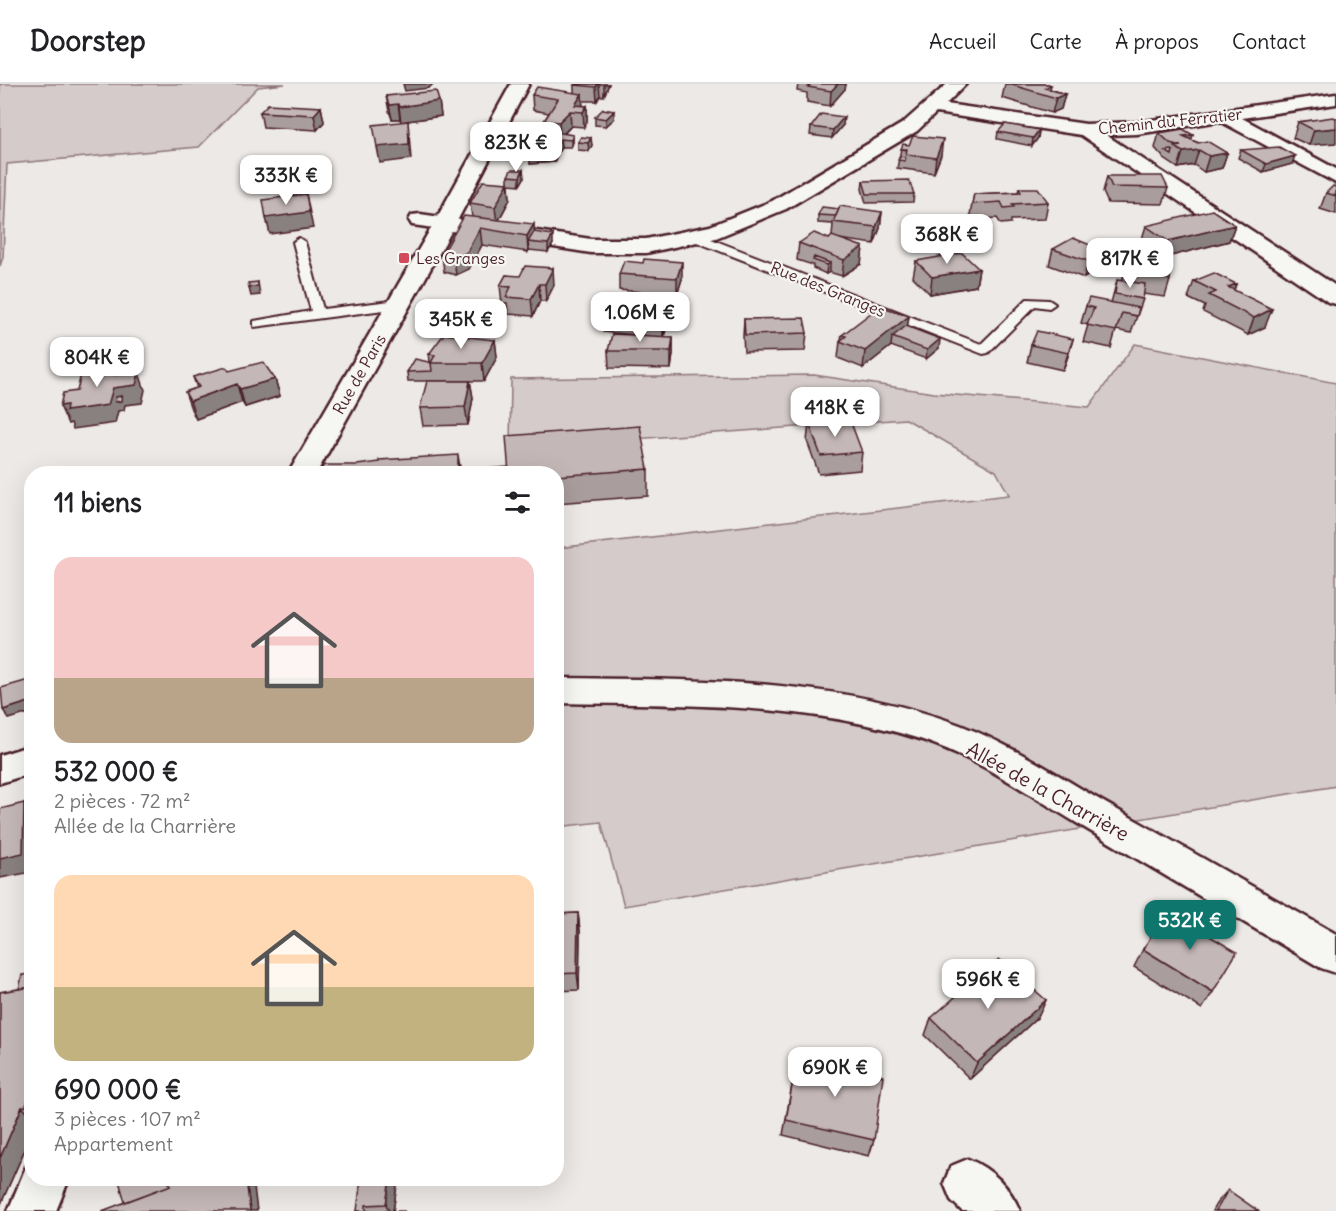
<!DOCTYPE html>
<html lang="fr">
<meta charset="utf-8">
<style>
:root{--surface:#fff;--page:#f6f6f6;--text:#202124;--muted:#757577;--line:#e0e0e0;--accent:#0f766e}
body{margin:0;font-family:Delius,sans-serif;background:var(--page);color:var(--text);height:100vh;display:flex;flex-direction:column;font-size:22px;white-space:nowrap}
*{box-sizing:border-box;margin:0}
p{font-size:20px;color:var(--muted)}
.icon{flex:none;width:33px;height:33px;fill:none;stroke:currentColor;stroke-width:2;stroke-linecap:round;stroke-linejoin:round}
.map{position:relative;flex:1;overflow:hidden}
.side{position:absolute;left:24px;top:382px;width:540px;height:720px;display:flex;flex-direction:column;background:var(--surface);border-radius:24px;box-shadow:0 6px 24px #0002}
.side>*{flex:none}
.price{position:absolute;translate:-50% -51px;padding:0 14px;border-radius:12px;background:#fff;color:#222;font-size:20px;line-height:39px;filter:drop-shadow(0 2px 3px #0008)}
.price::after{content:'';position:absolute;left:50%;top:36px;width:18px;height:14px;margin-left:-9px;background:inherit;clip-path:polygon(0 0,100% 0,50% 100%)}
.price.active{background:var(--accent);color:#fff}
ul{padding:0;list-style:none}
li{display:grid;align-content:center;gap:12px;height:318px;padding:0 30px}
li span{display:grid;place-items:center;height:186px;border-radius:18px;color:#555}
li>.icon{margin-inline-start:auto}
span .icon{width:108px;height:108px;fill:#fffc;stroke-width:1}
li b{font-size:26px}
h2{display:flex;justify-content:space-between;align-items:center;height:72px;padding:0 30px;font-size:26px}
header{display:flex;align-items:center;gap:36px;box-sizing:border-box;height:84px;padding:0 30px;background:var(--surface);border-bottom:2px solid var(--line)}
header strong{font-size:28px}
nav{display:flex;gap:33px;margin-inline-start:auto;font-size:21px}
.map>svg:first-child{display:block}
.green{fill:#d4cbca;stroke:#8f757a;stroke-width:1.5}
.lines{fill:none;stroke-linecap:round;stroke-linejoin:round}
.service-casing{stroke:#4a1f2b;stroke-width:4}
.minor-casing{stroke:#4a1f2b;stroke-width:5}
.tertiary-casing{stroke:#4a1f2b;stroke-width:5}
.secondary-casing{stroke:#4a1f2b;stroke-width:5}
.service{fill:#f6f6f2;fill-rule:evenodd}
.minor{fill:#f6f6f2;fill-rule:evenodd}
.tertiary{fill:#f6f6f2;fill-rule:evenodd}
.secondary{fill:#f6f6f2;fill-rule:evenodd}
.wall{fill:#a99d9d;stroke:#4a1f2b;stroke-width:1.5}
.shaded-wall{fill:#898080;stroke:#4a1f2b;stroke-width:1.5}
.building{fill:#c4b7b7;stroke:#4a1f2b;stroke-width:1.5}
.poi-dot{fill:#d1495b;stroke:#f6f6f2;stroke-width:2}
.labels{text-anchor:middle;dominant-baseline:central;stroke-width:4.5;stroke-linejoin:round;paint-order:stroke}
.far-street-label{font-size:16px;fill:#4a1f2b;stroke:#f6f6f2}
.far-poi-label{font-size:16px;fill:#4a1f2b;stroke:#f6f6f2;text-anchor:start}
.street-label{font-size:20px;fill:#4a1f2b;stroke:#f6f6f2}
</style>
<header>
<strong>Doorstep</strong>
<nav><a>Accueil</a><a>Carte</a><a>À propos</a><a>Contact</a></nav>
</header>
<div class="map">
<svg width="1336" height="1127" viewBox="0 0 1336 1127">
<rect width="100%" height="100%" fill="#ece9e6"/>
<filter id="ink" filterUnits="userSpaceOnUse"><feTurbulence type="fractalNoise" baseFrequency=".0167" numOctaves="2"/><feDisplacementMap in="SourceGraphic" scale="12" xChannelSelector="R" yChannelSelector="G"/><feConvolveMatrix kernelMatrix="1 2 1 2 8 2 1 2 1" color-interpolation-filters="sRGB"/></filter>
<g filter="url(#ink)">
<!-- green -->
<path class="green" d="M0 0H285L258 3 199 63 7 80 3 173 0 182Z
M1135 260 1336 299V702L624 822 601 738 557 743 558 464 1009 411 996 387 906 335 510 364 511 295 814 291 934 309 1089 323Z"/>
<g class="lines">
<!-- service casing -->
<g class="service-casing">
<path id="service" d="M693 148 981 260 1027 215 1049 216 1055 220 1049 224 1035 222 988 269 983 270 689 155 687 152Z
M299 154 305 158 323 225 399 216 405 220 399 224 254 243V237L311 227 293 158Z"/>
</g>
<!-- minor casing -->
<g class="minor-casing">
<path id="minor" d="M947 0H966L946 20 1086 40 1137 38 1336 10V20L1242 34 1336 85V99L1220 37 1137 50 1106 51 1336 202V220L1328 218 1081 51 936 29 917 47 786 125 716 154 646 169H591L420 142 412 141 409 136 412 131 420 130 591 155H646L710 142 772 117 903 39Z
M556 594C691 596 832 593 960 641 1012 661 1059 692 1107 720 1184 763 1260 807 1336 850V889L1321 884C1241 836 1160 789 1080 741 1028 710 978 674 920 655 804 618 677 621 556 619Z
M968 1075C992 1085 1010 1103 1020 1127H962L951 1116 944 1099 951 1082Z"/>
</g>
<!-- tertiary casing -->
<g class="tertiary-casing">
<path id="tertiary" d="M32 661V689L0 699V671Z"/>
</g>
<!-- secondary casing -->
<g class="secondary-casing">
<path id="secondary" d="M511 0H529L456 139 316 390H288L434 139Z
M32 1077V1095H69L56 1127H8L28 1078Z"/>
</g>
<!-- service -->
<use href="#service" class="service"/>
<!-- minor -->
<use href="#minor" class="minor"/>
<!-- tertiary -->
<use href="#tertiary" class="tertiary"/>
<!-- secondary -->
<use href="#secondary" class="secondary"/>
</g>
<!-- wall -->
<path class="wall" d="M575 0H609L604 12H600L597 17H582L583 22H587V37L584 43 571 42 564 50 573 51V58L571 63H561L554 78 530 80 538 56 518 54V47L544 44V37L549 29 533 26 532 11 574 9V1Z
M798 0H846L845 5 830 22 807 18V9L797 7Z
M1005 0H1048L1051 1 1050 5 1065 10 1061 25 1052 29 1002 14Z
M386 12 439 17 441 32 401 38 400 35H392L389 27Z
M321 23 324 38 317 46 263 43 260 28Z
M595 33 614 35 606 42 595 41Z
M1336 34 1309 61 1293 54 1298 38Z
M843 41 832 54 810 51 811 43Z
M1039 46 1038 54 1032 62 997 55 998 48Z
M1159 49 1193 51 1191 56 1227 69 1222 84 1204 88 1194 81 1178 84 1163 74V73L1155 64Z
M581 53 592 61 589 67 578 66V58Z
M901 65 941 71 934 89 897 84Z
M1241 66 1292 80 1263 88 1238 74Z
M523 86 524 94 520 101 509 100 510 115 499 136 534 148 553 160 548 168 529 166 528 168 482 161 469 185 456 191 444 188 442 171 472 133 470 119 508 99V92Z
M1107 92 1168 104 1163 120 1108 119 1103 108Z
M863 97 914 110 913 118 866 119 862 105Z
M1336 103V130L1320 125 1326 109Z
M1019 104 1048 118 1045 135 1011 136V139L1001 140 997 134 969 136 974 110 1018 108Z
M839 125 882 128 880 144 874 160 839 155 863 163 861 180 842 192 829 188 826 190 813 184V181L797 176 799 159 829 155 832 153 833 140 818 139V131Z
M1235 141 1229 157 1163 174 1141 158 1146 142Z
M1053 165 1105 167 1101 184 1084 194 1049 181Z
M1133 172 1168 188 1170 196 1165 213 1143 210V215L1131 249 1116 246 1111 264 1083 258 1088 241 1081 239 1086 222 1111 219 1117 196 1122 197 1127 182 1130 183Z
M916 177 979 185 976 202 930 210 913 193Z
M643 179 682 195 677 211 619 206V190Z
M506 191 554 201 546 217H540L533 232 508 230 507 219H502L500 202Z
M1194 197 1236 200 1234 206 1265 243 1248 251 1203 228 1205 222 1188 214Z
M602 231 669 235 664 253H673V270L671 285 609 284 608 267 649 252 603 248Z
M909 232 907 243 939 264 926 275 891 262 863 284 838 274 840 257 841 255 842 251Z
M744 235 807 249 805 267 744 268 743 252Z
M1073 255 1068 272 1063 286 1027 278 1031 261Z
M495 256 497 273 484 297H470L473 314 468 341 423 342 420 324 469 297H408L407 288 430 278 429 270Z
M229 287 275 295 280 312 245 323 242 318 196 335 191 325 185 308 197 304 193 293Z
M809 339 862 368 860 386 819 390 807 357Z
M648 385V412L556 419V390Z
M578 829 580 847 579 906 556 907V830Z
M1143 865 1213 908 1202 925 1134 883Z
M32 890V1049L0 1122V908L19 905Z
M1046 916 1038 933 970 995 925 951 931 934Z
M797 973 874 1056 869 1072 783 1051Z
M398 1095 393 1127H405H357Z
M1228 1106 1258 1127H1212L1216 1120Z"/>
<!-- shaded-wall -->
<path class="shaded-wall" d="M403 0H433L429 4 405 7Z
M598 0H599L600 12 597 17 596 3Z
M604 0H609L604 12Z
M838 0H846L845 5 830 22 831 7Z
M582 10 583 25 575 21Z
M1065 10 1061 25 1052 29 1056 14Z
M439 17 441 32 401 38 399 23Z
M398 20 400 35H392L389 21Z
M587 22V37L584 43 583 28Z
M321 23 324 38 317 46 314 31Z
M570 27 571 42 560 53 559 38Z
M614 27V35L606 42V35Z
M844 33 843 41 832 54 833 46Z
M408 37 411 75 380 79 377 63Z
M1336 44V59L1309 61 1314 46Z
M1039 46 1038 54 1032 62 1033 54Z
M573 51V58L571 63V56Z
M1193 51 1188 66 1183 52Z
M591 54 592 61 589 67 588 59Z
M560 55 561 63 554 78 530 80V72Z
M943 55 941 71 934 89 936 74Z
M1199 66 1194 81 1178 84 1183 68Z
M1227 69 1222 84 1204 88 1209 72Z
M1295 72 1292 80 1263 88 1266 80Z
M523 86 524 94 520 101V93Z
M508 99 510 115 497 139 495 123Z
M306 110 313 144 270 150 266 134Z
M882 128 880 144 874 160 876 143Z
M534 140 535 157 528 158 529 166 528 168 527 152Z
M1235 141 1229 157 1163 174 1168 157Z
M480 144 482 161 469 185 456 191 454 175Z
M553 151V160L548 168V160Z
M863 163 861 180 842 192 844 176Z
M1105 167 1101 184 1084 194 1088 177Z
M682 178V195L677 211V194Z
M830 179V188L826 190 827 181Z
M553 184 554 201 546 217 545 200Z
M979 185 976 202 930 210 932 193Z
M258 198 260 211 251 212 249 204Z
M539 200 540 217 533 232 531 215Z
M1236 200 1230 217 1228 203Z
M669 218V235L663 253V236Z
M1272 225 1265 243 1248 251 1254 234Z
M909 232 906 250 892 253 891 262 863 284 865 267Z
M673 253V270L671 285V267Z
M940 255 939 264 926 275 927 266Z
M1073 255 1068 272 1063 286 1068 269Z
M495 256 497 273 484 297 482 279Z
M115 282 122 299 139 289 145 306 142 319 125 321 124 326 118 327 115 339 73 345 71 339 68 340 60 322 114 291Z
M275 295 280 312 245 323 240 305Z
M470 297 473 314 468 341 465 323Z
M237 300 242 318 196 335 190 317Z
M458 371 461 389V390H458Z
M32 533V546L26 534Z
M32 617V628L9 635 3 626Z
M24 719 32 731V788L0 794V774Z
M578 829 580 847 579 906 577 889Z
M1046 916 1038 933 970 995 977 979Z
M32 1002V1029L26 1022Z
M22 1023 32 1033V1049L0 1122V1074Z
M246 1095H253L257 1127H250Z
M390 1095H398L393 1127H389L386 1120Z"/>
<!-- building -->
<path class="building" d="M575 0H598L596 3 574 1Z
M811 0H838L831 7 808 3Z
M1009 0H1048L1051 1 1045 4 1065 10 1056 14Z
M537 3 582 10 575 21 587 22 583 28 570 27 559 38 544 37 558 15 532 11Z
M436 7 439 17 399 23 398 20 389 21 386 12Z
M268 20 321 23 314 31 260 28Z
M603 25 614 27 606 35 595 33Z
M821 30 844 33 833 46 811 43Z
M1333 33 1336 34V44L1314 46 1298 38Z
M408 37 409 60 377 63 373 41Z
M521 40 557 45 555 48 573 51 571 56 560 55 553 70 530 72 542 49 518 47Z
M1005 40 1039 46 1033 54 998 48Z
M1183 45 1193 51 1183 52 1198 59 1207 57 1227 69 1209 72 1199 66 1183 68 1174 63 1181 62 1170 59 1159 49Z
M913 52 943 55 936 74 906 70 907 65H901L903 60 909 61Z
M581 53 591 54 588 59 578 58Z
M1279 63 1295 72 1266 80 1241 66Z
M1171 66 1173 67 1172 71 1165 67Z
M900 72 905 73V77L898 76Z
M511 86H523L520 93 508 92Z
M1107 92H1162L1168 104 1112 103Z
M909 96 914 110H867L863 97Z
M483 97 508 99 495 123 470 119Z
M1333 102 1336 103V112L1326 109Z
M1019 104H1038L1048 118 1012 120 1014 123 1004 124 1001 118 972 120 974 110 1021 108Z
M306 110 309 128 266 134 263 116Z
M840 122 882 128 876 143 833 138Z
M822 123 839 125 836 132 818 131Z
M1212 126 1235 141 1168 157 1146 142Z
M464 132 534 140 527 152 480 144 467 168 454 175 442 171Z
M534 148 553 151 548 160 528 158Z
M814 149 829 155 832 152 863 163 844 176 799 159Z
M1073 154 1105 167 1088 177 1053 165Z
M962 169 979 185 932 193 916 177Z
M1133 172 1169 177 1168 188 1171 189 1170 196 1126 189 1127 182 1132 183Z
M814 173 830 179 827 181 813 176Z
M644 175 682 178 677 194 619 190 624 177 643 179Z
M525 182 553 184 545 200H539L531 215 506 213 511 203 500 202 506 191 520 192Z
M1214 189 1236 200 1228 203 1272 225 1254 234 1209 211 1216 208 1194 197Z
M1117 196 1145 200 1143 215 1115 210Z
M258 198V202L249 204 248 199Z
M628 214 669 218 663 236 602 231 608 217 627 218Z
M1089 214 1139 224 1137 232 1122 229 1116 247 1087 241 1094 224 1086 222Z
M880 222 909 232 865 267 840 257 846 252 842 251Z
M804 234 807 249 745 251 744 235Z
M906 242 940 255 927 266 892 253Z
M1037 247 1073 255 1068 269 1031 261Z
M444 250 495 256 482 279H431L435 271 429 270Z
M612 250 673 253 671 267H608Z
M415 275 433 279H431L432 287 407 288Z
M263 278 275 295 240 305 237 300 190 317 185 308 199 303 193 293 226 283 229 287Z
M115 282 114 291 139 289 136 301 113 304 108 321 66 327 67 321 60 322 63 309 77 307 82 286Z
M427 297H470L465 323 420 324Z
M122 312 121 317 115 318 116 313Z
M850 336 862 368 821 372 809 339Z
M640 342 648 385 556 392V390H509L506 352Z
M458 371V390H319L324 381H357L379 378V376Z
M508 383 509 390H486L485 385Z
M31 496 32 533 26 534Z
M32 595V617L3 626 1 604Z
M24 719 23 769 0 774V725Z
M1167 827 1237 868 1213 908 1143 865Z
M578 829 577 889 556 890V830Z
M999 875 1046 916 977 979 931 934Z
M32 890V903L19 905 22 891Z
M32 903V1002L26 1022 22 1023 0 1074V908Z
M797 973 883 992 874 1056 786 1036Z
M124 1095H166L171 1101 125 1118 119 1097Z
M166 1095H246L250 1127H102L171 1101Z
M361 1095H390L386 1120 366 1121V1127H357Z
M1228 1106 1258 1127H1216Z"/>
</g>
<!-- markers -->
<rect class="poi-dot" x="398" y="168" width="12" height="12" rx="3"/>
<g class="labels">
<!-- far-street labels -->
<g class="far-street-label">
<text transform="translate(1170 37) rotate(-6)">Chemin du Ferratier</text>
<text transform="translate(828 205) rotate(22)">Rue des Granges</text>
<text transform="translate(359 290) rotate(-60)">Rue de Paris</text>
</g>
<!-- far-poi labels -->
<g class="far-poi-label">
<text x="416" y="174">Les Granges</text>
</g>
<!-- street labels -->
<g class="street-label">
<text transform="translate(1048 707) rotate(29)">Allée de la Charrière</text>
</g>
</g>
</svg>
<b class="price" style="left:516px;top:89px">823K €</b>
<b class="price" style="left:286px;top:122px">333K €</b>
<b class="price" style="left:947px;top:181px">368K €</b>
<b class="price" style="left:1130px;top:205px">817K €</b>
<b class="price" style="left:640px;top:259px">1.06M €</b>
<b class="price" style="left:461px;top:266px">345K €</b>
<b class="price" style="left:97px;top:304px">804K €</b>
<b class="price" style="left:835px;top:354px">418K €</b>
<b class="price active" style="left:1190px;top:867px">532K €</b>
<b class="price" style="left:988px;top:926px">596K €</b>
<b class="price" style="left:835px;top:1014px">690K €</b>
<section class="side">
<h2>11 biens<svg class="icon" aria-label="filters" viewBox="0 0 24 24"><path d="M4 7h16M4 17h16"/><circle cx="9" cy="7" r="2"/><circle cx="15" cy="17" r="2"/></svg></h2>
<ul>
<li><span style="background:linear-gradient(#f6c9c9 65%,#b9a48a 0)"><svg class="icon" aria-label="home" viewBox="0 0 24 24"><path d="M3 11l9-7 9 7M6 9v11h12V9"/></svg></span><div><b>532 000 €</b><p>2 pièces · 72 m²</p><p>Allée de la Charrière</p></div></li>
<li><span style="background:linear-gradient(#ffd9b3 60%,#c2b280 0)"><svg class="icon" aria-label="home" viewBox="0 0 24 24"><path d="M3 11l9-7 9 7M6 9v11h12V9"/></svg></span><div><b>690 000 €</b><p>3 pièces · 107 m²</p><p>Appartement</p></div></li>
</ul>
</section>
</div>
